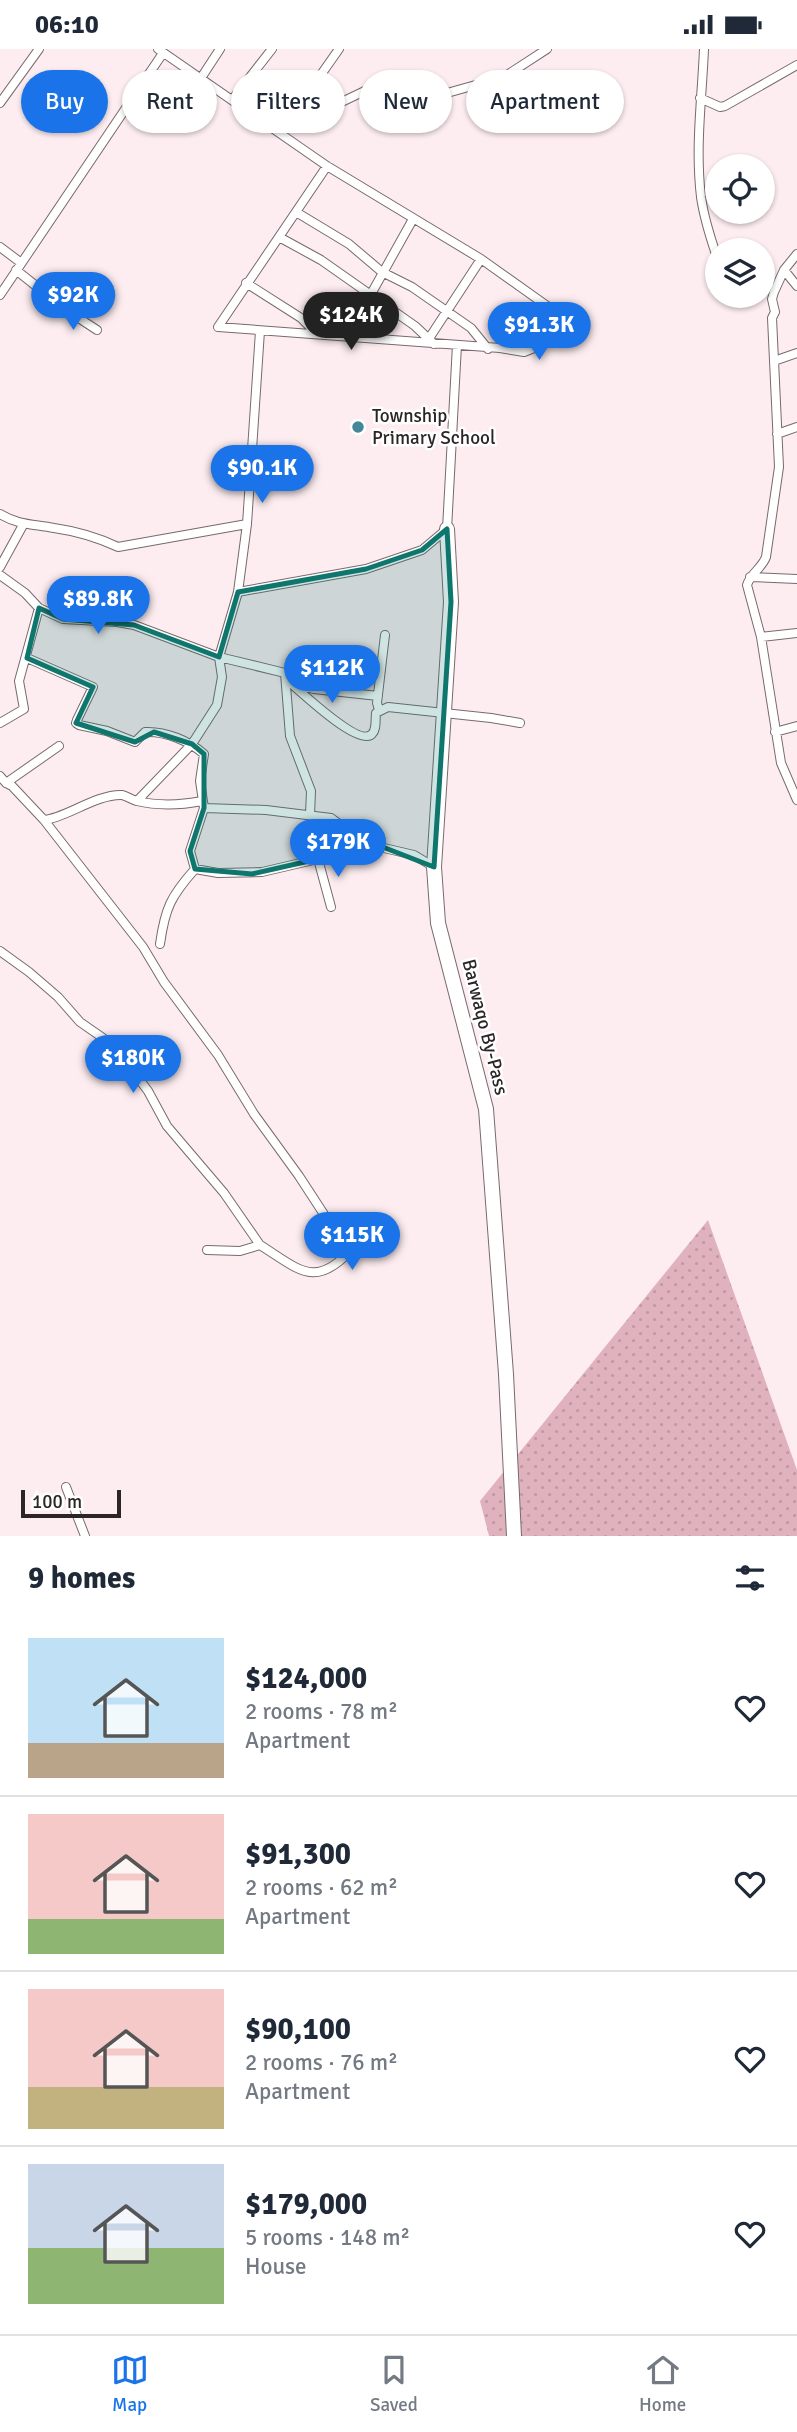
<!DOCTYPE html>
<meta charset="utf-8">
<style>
:root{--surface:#fff;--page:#f6f6f7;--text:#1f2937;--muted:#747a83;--line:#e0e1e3;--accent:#1a73e8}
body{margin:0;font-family:Signika,sans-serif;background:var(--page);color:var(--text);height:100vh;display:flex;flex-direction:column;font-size:26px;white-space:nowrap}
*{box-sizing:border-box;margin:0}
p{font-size:23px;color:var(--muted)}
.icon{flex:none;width:38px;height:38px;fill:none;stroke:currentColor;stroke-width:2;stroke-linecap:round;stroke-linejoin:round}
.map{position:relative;height:1487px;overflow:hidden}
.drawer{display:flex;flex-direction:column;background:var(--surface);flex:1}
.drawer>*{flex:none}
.top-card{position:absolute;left:21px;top:21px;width:756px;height:63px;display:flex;gap:14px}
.controls{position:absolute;left:705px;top:105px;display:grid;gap:14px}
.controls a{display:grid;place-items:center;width:70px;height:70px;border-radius:50%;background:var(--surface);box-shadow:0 2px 5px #0004;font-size:35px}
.scale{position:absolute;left:21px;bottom:18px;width:100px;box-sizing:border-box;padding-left:7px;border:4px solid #2b2526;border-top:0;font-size:19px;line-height:24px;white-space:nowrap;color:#2b2526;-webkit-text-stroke:5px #fff;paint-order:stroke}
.price{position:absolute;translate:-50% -60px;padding:0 16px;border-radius:24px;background:var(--accent);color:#fff;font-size:23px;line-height:46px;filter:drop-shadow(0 2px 4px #0008)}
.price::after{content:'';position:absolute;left:50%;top:42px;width:21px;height:16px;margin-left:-10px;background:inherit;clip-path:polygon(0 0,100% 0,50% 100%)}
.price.selected{background:#222;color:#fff}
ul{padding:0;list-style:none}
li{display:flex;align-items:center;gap:21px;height:175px;padding:0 28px}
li+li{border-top:2px solid var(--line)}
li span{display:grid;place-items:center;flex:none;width:196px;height:140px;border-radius:0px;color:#555}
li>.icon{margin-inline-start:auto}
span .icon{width:84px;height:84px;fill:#fffc;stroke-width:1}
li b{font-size:30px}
h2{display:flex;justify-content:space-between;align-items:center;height:84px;padding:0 28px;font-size:30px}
.pill{padding:0 24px;border-radius:32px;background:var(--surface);box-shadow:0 2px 5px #0004;font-size:24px;line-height:63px}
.pill.selected{background:var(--accent);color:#fff}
.status{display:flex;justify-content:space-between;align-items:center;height:49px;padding:0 35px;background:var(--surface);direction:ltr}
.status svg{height:19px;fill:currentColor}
.menu{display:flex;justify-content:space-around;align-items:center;height:98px;border-top:2px solid var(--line);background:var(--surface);font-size:19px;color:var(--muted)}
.menu a{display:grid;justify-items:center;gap:4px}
.menu .selected{color:var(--accent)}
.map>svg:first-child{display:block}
.grass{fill:url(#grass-dots)}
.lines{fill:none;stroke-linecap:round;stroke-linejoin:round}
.street-casing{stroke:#776a6d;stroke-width:10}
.highway-casing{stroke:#776a6d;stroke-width:16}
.street{stroke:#fff;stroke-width:8}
.highway{stroke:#fff;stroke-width:14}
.marked{fill:#0f766e;fill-opacity:0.2;stroke:#0f766e;stroke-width:5;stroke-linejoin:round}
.poi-dot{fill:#458798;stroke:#fff;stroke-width:2.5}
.labels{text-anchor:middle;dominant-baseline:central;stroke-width:5;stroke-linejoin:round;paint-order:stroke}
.poi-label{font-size:19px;fill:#2b2526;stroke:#fff;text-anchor:start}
.street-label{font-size:19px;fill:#2b2526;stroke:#fff}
</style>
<div class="status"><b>06:10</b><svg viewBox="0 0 49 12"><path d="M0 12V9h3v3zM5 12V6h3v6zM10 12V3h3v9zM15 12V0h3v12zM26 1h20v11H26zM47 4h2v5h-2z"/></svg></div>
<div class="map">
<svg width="797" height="1487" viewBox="0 0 797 1487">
<defs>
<pattern id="grass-dots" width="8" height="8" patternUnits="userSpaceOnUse" patternTransform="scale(1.75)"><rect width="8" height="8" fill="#e0b2be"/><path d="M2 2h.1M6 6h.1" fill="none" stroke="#c099a3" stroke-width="1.8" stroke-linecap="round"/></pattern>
</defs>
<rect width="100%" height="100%" fill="#fdedf1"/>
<!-- grass -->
<path class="grass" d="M708 1171 797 1421V1487H489L480 1452Z"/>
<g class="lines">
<!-- street casing -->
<g class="street-casing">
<path id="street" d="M158 0 327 117 481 210 557 264 534 299 524 303 500 299 218 278 327 117
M704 0C702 49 695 98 701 148 704 169 711 191 718 211
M201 29 220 0
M700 49 720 58 725 57 797 16
M232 51 272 0
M0 54 39 0
M300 58 327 60 373 38 393 35 440 46 504 28 547 0
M280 84 339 0
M296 163 349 195 382 223 412 238 471 279 488 300
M279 188 321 211 415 277 434 295
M0 198 20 213
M797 205 784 221 774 243 772 250 775 263 772 269 779 418 766 508C762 519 750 525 747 536L761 588 781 714 797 751
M16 221 65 260 97 281
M784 221 797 237
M246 234 301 269 317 285
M0 246 163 4
M347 288 413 170
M428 291 481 210
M774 312 797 304
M777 385 797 378
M0 465C18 476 34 475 54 479 75 482 99 489 118 498L247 475
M0 518 23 476
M0 526 25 544 39 559 63 570 117 573 134 576 219 608 285 624 290 687 311 742 310 766
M750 528 797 530
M238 543 366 520 422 501 447 480 457 296
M761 588 797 584
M27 609 93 638 77 671 76 674 79 676 107 682 135 693 145 683C166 682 189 692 204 705L200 732 204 759 190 802 195 820C171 847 165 859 160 895
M286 630C298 640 359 699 372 685 377 680 375 671 376 664L388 658 491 669 520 674
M294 635 314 640 378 647
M379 661 377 654 385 586
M0 674 24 660 19 632 39 559
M775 683 797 677
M0 727 6 734 12 737 44 771 143 898 164 933 218 1006 254 1065 299 1127 327 1170 353 1199C315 1241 300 1221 260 1196L240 1202 207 1201
M6 734 59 697
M137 752 192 695 217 656 222 628 219 608 238 543 247 475 260 282
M204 759 266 761 331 769 357 788 384 799 414 806 434 818
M44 771C66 769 96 745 122 746 127 747 132 751 137 752 158 757 181 756 202 752
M318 810 331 858
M195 820 218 824 262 823 322 809 339 803 357 788
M0 902 29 923 58 948 80 973 103 989 125 1011 148 1042 167 1077 224 1144 260 1196
M66 1438 85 1487"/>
</g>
<!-- highway casing -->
<g class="highway-casing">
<path id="highway" d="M447 480 451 553 434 818 438 874 486 1060 506 1325 514 1487"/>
</g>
<!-- street -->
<use href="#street" class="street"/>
<!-- highway -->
<use href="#highway" class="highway"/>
</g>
<!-- marked area -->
<path class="marked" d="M447 480 451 553 434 818 357 788 318 810 252 825 195 820 190 802 204 759V705L192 695 154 683 135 693 76 674 93 638 27 609 39 559 63 570 134 576 219 608 238 543 366 520 422 501Z"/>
<!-- markers -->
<circle class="poi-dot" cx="358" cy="378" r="7"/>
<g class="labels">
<!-- poi labels -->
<g class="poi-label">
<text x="372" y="367">Township<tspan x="372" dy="22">Primary School</tspan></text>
</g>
<!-- street labels -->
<g class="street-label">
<text transform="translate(485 978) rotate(76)">Barwaqo By-Pass</text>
</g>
</g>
</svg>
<div class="controls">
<a><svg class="icon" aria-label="locate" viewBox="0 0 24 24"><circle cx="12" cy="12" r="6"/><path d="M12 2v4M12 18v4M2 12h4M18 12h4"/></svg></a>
<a><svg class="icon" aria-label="layers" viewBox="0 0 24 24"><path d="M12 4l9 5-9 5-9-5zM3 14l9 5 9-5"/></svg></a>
</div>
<div class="scale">100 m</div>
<b class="price" style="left:73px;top:283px">$92K</b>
<b class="price selected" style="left:351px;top:303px">$124K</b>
<b class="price" style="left:539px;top:313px">$91.3K</b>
<b class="price" style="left:262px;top:456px">$90.1K</b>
<b class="price" style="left:98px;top:587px">$89.8K</b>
<b class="price" style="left:332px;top:656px">$112K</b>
<b class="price" style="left:338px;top:830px">$179K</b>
<b class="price" style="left:133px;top:1046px">$180K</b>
<b class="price" style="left:352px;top:1223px">$115K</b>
<div class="top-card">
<a class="pill selected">Buy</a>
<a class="pill">Rent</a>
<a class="pill">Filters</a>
<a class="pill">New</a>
<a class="pill">Apartment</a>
</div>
</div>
<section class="drawer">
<h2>9 homes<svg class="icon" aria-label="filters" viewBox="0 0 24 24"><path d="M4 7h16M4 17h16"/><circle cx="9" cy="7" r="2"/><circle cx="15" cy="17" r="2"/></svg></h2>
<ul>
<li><span style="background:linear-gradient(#bfe0f5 75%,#b9a48a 0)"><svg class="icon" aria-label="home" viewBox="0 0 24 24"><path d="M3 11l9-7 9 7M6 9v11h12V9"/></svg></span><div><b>$124,000</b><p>2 rooms · 78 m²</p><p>Apartment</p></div><svg class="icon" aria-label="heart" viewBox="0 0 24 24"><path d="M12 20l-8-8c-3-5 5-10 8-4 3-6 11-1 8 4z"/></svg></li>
<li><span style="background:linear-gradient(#f6c9c9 75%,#8fb573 0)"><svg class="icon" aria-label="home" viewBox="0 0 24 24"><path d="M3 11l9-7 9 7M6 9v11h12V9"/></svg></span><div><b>$91,300</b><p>2 rooms · 62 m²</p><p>Apartment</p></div><svg class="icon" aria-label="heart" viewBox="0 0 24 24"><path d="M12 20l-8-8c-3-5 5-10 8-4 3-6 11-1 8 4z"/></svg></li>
<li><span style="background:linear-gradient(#f6c9c9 70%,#c2b280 0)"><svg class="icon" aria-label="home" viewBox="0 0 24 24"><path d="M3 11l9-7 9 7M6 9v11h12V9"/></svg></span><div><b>$90,100</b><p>2 rooms · 76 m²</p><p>Apartment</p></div><svg class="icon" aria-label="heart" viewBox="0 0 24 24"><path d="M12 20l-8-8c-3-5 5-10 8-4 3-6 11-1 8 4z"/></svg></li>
<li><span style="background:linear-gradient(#c9d6e8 60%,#8fb573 0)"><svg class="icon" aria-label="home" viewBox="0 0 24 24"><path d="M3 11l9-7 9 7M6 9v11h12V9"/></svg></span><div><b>$179,000</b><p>5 rooms · 148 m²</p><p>House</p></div><svg class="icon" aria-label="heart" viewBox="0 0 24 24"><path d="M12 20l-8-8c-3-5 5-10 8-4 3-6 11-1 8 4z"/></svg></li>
</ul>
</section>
<nav class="menu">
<a class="selected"><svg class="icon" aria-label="map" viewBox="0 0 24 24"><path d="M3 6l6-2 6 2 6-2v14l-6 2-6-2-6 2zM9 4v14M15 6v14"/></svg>Map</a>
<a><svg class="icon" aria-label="saved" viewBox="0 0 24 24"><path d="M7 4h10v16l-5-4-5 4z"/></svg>Saved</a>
<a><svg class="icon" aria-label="home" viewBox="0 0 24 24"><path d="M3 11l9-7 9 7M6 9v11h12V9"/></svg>Home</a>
</nav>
